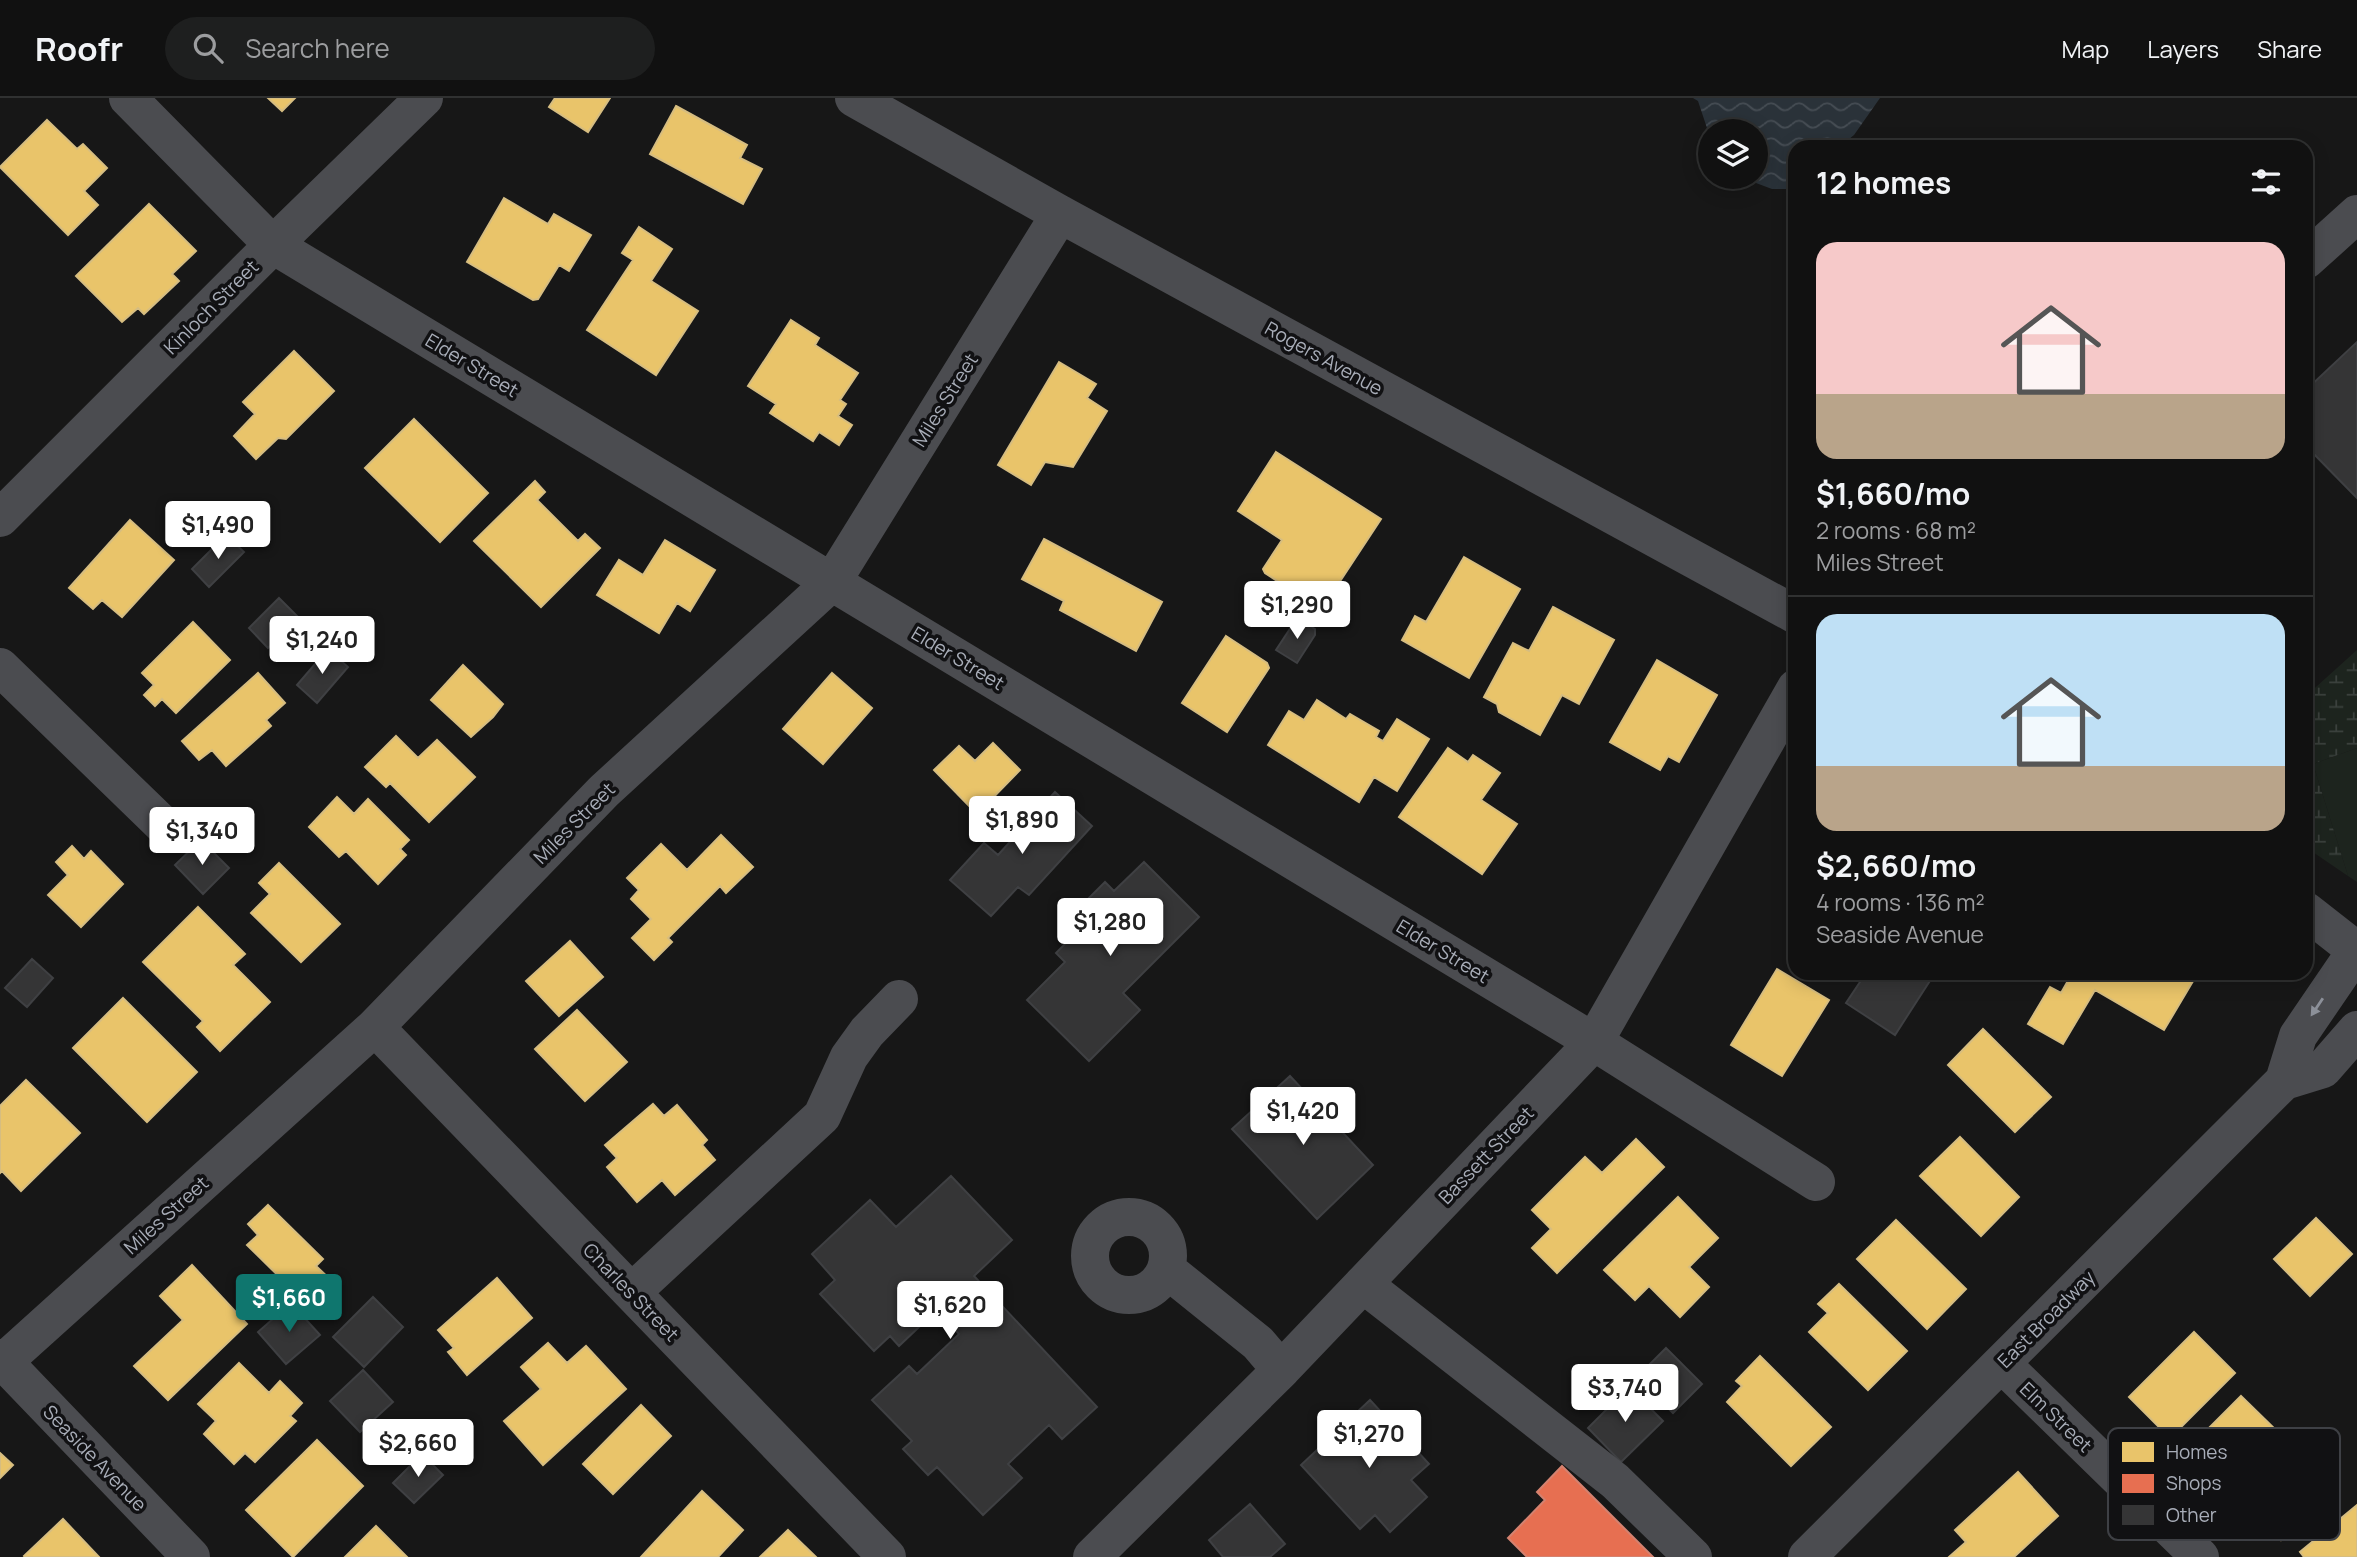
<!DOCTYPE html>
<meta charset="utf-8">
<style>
:root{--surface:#111;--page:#1e1f1f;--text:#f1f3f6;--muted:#9c9d9f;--line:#303131;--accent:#0f766e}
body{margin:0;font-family:Manrope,sans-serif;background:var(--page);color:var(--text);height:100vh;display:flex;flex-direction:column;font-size:26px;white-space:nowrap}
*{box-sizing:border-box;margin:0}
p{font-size:23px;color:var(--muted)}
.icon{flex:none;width:38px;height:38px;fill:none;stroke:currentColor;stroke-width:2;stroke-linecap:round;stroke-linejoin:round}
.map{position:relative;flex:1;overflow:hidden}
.panel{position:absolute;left:1788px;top:42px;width:525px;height:840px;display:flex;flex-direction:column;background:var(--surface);border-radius:21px;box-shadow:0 4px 18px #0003,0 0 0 2px var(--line)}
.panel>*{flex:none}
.tools{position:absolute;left:1698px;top:21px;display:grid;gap:14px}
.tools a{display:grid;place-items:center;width:70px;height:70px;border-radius:50%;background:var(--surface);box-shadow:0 4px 18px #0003,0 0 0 2px var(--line);font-size:35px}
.price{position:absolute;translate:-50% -60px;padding:0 16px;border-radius:7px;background:#fff;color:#222;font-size:23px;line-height:46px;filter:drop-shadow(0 2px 4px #0008)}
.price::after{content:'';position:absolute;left:50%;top:42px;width:21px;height:16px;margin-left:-10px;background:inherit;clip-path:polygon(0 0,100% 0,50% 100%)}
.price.active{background:var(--accent);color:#fff}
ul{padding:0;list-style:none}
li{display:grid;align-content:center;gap:14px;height:371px;padding:0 28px}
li+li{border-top:2px solid var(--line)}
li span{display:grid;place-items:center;height:217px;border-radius:21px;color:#555}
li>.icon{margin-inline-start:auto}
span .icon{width:126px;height:126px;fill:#fffc;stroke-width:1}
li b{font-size:30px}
h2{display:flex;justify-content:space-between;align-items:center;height:84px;padding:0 28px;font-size:30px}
header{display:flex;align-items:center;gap:42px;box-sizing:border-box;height:98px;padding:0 35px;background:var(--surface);border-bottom:2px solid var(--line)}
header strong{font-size:33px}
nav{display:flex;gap:38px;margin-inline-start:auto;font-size:24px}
.search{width:490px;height:63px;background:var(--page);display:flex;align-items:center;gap:18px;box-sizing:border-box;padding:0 24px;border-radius:38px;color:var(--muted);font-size:26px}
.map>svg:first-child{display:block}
.grass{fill:#1d241e}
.wetland{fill:url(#wetland-marsh)}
.water{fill:url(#water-waves)}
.homes{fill:#e9c46a;stroke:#d6bd81;stroke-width:2}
.shops{fill:#e76f51;stroke:#d48270;stroke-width:2}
.building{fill:#353536;stroke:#3f4043;stroke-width:2}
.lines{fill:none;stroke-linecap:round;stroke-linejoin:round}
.minor{stroke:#4b4c50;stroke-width:38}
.oneway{fill:#8c9099}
.labels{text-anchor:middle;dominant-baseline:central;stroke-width:7;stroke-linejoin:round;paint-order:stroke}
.street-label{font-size:19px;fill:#a8adb8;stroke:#111113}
.key{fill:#111113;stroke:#3e4045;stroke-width:2}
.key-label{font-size:19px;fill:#a8adb8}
</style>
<header>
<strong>Roofr</strong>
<div class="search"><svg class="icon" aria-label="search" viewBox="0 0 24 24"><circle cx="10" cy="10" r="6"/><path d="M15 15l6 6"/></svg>Search here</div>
<nav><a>Map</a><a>Layers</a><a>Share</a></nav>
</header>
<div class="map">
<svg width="2357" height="1459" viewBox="0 0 2357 1459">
<defs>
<pattern id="wetland-marsh" width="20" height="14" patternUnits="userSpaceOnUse" patternTransform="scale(1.75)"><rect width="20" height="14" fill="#1d241e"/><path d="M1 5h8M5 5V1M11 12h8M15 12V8" fill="none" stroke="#3b413d"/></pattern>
<pattern id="water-waves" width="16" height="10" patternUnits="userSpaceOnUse" patternTransform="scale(1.75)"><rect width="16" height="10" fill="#2a3239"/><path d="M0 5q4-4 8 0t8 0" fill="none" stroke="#464d54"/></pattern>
</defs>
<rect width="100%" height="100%" fill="#171717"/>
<!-- grass -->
<path class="grass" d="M2357 650V784L2348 778 2313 666Z"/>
<!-- wetland -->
<path class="wetland" d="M2357 552V650L2313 666 2348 778 2307 750 2306 598Z"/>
<!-- water -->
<path class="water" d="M1693 0H1880L1854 37 1839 49H1796L1795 91H1772L1740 79H1755V33H1710V39L1698 3Z"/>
<!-- homes -->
<path class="homes" d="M268 0H295L282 13Z
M555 0H610L588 34 549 9Z
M676 8 747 47 740 60 762 71 743 106 650 56Z
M47 22 77 51 83 46 107 70 84 93 98 107 68 137 0 69Z
M504 100 548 126 554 116 591 137 569 173 559 167 538 201 533 202 467 164Z
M149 106 196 153 172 176 179 183 144 216 138 210 122 224 76 178Z
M639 129 672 151 651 183 698 213 656 277 587 232 633 162 622 155Z
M791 222 819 240 815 247 858 275 840 302 846 306 838 318 852 327 839 347 819 334 813 343 770 315 776 306 748 288Z
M294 253 334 293 286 341 278 340 256 361 234 338 255 316 243 304Z
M1059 264 1096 286 1087 300 1107 313 1073 369 1045 364 1031 387 998 367Z
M414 321 488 395 440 444 365 370Z
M1276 354 1381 421 1321 512 1265 475 1263 471 1282 442 1238 413Z
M535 383 545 394 537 402 578 443 585 436 600 450 541 509 474 443Z
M130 422 174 462 122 519 102 502 93 511 69 490Z
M1044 441 1162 504 1136 553 1060 512 1064 503 1022 481Z
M665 442 715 472 690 513 677 505 659 535 597 497 619 462 643 477Z
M1464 459 1520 491 1469 580 1402 542 1415 518 1426 524Z
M1553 509 1614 542 1579 606 1562 597 1540 637 1499 614 1497 606 1484 599 1513 545 1529 553Z
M193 524 230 562 176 615 162 601 155 608 144 597 154 587 142 575Z
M1226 538 1267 565 1269 570 1227 634 1182 605Z
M1657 562 1717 597 1679 664 1668 658 1660 672 1610 644Z
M463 567 503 606 493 619 471 639 431 602Z
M258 575 285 605 266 622 271 628 226 668 212 652 199 662 182 643Z
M832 575 872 610 823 666 783 631Z
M1317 602 1346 621 1350 616 1379 633 1376 639 1383 643 1397 621 1429 641 1397 693 1374 679 1359 704 1268 647 1289 613 1304 622Z
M396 638 418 660 437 642 475 679 429 724 390 685 386 689 365 669Z
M993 645 1020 672 977 716 934 672 959 648 975 663Z
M1448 650 1468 664 1473 657 1500 675 1481 702 1517 726 1482 776 1399 719Z
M337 699 354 716 368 701 409 742 400 751 406 757 378 786 346 753 339 759 309 729Z
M721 737 753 769 726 795 720 788 668 840 672 844 654 862 632 840 651 821 631 801 639 792 627 780 661 746 687 772Z
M72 748 84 761 91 753 123 786 81 829 48 797 68 777 56 764Z
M279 765 340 826 301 864 251 815 270 796 259 785Z
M198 809 245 856 233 867 270 904 220 953 197 929 203 923 143 864Z
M570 843 603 879 559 918 526 883Z
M1777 871 1829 902 1782 978 1731 947Z
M2059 875H2191L2196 878 2164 932 2095 892 2063 946 2028 926 2050 889 2061 895 2069 881Z
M123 900 197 974 147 1024 73 950Z
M577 912 627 964 585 1003 535 951Z
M1983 931 2051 999 2015 1034 1948 967Z
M26 982 80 1035 21 1093 2 1073 0 1075V1008Z
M653 1006 664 1018 677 1007 707 1042 702 1047 715 1062 675 1097 662 1082 637 1104 607 1069 617 1060 605 1047Z
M1960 1039 2019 1099 1981 1138 1920 1078Z
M1636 1041 1664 1069 1557 1175 1532 1150 1551 1131 1532 1112 1585 1059 1602 1075Z
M1678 1099 1718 1140 1689 1169 1709 1189 1680 1219 1649 1188 1635 1202 1604 1172Z
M268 1107 323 1161 316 1168 332 1183 308 1207 247 1147 258 1137 248 1126Z
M2316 1120 2352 1156 2310 1198 2274 1161Z
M1896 1122 1966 1191 1927 1231 1857 1161Z
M192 1167 247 1226 168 1302 134 1268 183 1222 160 1198Z
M497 1180 532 1220 467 1277 448 1254 454 1250 438 1232Z
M1839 1186 1907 1253 1868 1292 1809 1234 1828 1215 1818 1206Z
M2194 1234 2235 1275 2170 1340 2129 1299Z
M548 1245 567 1265 586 1248 626 1291 543 1367 504 1323 541 1291 521 1269Z
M1760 1258 1831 1329 1791 1368 1727 1304 1742 1288 1736 1283Z
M239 1265 269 1295 280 1283 302 1305 290 1318 296 1323 255 1364 245 1355 234 1366 204 1336 216 1323 198 1306Z
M2241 1298 2281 1337 2221 1397 2181 1358Z
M641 1307 671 1338 613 1396 583 1366Z
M317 1342 363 1388 293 1459 246 1412Z
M2297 1351 2335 1391 2281 1442 2244 1403Z
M0 1355 13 1367 0 1380Z
M2018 1374 2058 1418 2014 1459H1949L1966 1444 1955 1432Z
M702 1393 743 1432 718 1459H641Z
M2357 1407V1459H2304L2300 1454Z
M63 1421 99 1459H25L24 1458Z
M376 1428 407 1459H345Z
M788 1432 816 1459H760Z"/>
<!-- shops -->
<path class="shops" d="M1562 1368 1653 1459H1527L1508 1440 1545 1402 1537 1394Z"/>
<!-- building -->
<path class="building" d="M2357 244V400L2306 348V292Z
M226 437 244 454 209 489 192 471Z
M279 500 299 520 268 550 249 530Z
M1297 520 1315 531V537L1297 565 1276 552Z
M328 551 348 569 317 605 297 587Z
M1055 694 1092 728 1029 797 1018 789 991 818 950 782 984 745 998 757Z
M201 742 229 770 203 796 175 767Z
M1144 764 1199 819 1123 895 1140 912 1089 963 1027 902 1065 864 1056 855 1071 840 1060 829 1105 784 1114 793Z
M32 861 53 880 27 909 5 890Z
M1866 875H1935L1895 937 1846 905Z
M1290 978 1373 1067 1317 1121 1232 1031Z
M951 1078 1012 1142 974 1178 1097 1309 1062 1341 1049 1327 1008 1366 1022 1380 983 1417 937 1369 928 1377 903 1351 912 1343 872 1302 909 1268 917 1276 959 1236 937 1212 899 1248 890 1238 874 1253 820 1196 835 1182 812 1156 870 1102 896 1129Z
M373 1199 403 1229 364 1269 333 1239Z
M291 1205 320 1237 286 1266 258 1234Z
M1666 1250 1702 1286 1673 1315 1637 1279Z
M363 1272 393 1304 360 1334 330 1303Z
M1629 1289 1663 1323 1621 1364 1588 1330Z
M1370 1302 1429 1366 1411 1382 1427 1399 1390 1434 1375 1417 1360 1431 1301 1367Z
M422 1356 443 1377 414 1405 393 1385Z
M1250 1406 1285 1446 1270 1459H1223L1209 1442Z"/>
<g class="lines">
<!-- minor -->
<path class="minor" d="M128 0 273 147 1594 944 1816 1084
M854 0 1060 116 1796 517
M2306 162 2357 116
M0 420 273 147 424 0
M0 569 163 727
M2306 813 2357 853
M375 929 887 1459
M2284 983 2298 938 2356 853
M1090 1158a39 39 0 1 1 78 0a39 39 0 1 1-78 0Z
M1166 1171 1258 1245 1281 1272
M1363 1186 1615 1383 1693 1459
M632 1194 822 1018 849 959 867 934 899 901
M0 1260 191 1459
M2002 1266 2200 1459
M0 1267 375 929 604 693 832 484 1060 116
M1092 1459 1281 1272 1594 944 1796 590
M1807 1459 2284 983 2323 971 2357 932"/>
</g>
<!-- one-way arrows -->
<defs><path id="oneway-solid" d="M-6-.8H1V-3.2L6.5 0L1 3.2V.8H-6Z" transform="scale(1.75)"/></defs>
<use class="oneway" href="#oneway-solid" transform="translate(2317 909) rotate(124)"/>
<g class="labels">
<!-- street labels -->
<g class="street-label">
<text transform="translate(211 209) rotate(-45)">Kinloch Street</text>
<text transform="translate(1324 260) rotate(29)">Rogers Avenue</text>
<text transform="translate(472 267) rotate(31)">Elder Street</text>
<text transform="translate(945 302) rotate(-58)">Miles Street</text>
<text transform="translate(958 560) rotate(31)">Elder Street</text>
<text transform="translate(574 725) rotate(-45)">Miles Street</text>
<text transform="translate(1443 853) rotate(31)">Elder Street</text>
<text transform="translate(1486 1057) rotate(-46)">Bassett Street</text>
<text transform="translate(166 1117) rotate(-42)">Miles Street</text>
<text transform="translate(631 1194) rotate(46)">Charles Street</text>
<text transform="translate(2046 1221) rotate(-45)">East Broadway</text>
<text transform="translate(2056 1319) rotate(44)">Elm Street</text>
<text transform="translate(95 1360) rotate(46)">Seaside Avenue</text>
</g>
</g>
<!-- legend -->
<rect x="2108" y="1330" width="232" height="112" rx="10" class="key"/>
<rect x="2122" y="1344" width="32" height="20" fill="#e9c46a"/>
<rect x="2122" y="1376" width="32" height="19" fill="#e76f51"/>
<rect x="2122" y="1407" width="32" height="20" fill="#353536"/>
<g class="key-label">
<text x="2166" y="1361">Homes</text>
<text x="2166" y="1392">Shops</text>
<text x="2166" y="1424">Other</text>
</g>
</svg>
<div class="tools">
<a><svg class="icon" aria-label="layers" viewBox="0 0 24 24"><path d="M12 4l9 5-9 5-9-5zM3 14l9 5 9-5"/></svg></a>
</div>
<b class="price" style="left:218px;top:463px">$1,490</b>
<b class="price" style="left:1297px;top:543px">$1,290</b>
<b class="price" style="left:322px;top:578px">$1,240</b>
<b class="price" style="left:1022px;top:758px">$1,890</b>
<b class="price" style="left:202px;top:769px">$1,340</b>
<b class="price" style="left:1110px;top:860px">$1,280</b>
<b class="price" style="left:1303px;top:1049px">$1,420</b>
<b class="price active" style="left:289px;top:1236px">$1,660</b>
<b class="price" style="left:950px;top:1243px">$1,620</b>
<b class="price" style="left:1625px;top:1326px">$3,740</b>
<b class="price" style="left:1369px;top:1372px">$1,270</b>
<b class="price" style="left:418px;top:1381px">$2,660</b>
<section class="panel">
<h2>12 homes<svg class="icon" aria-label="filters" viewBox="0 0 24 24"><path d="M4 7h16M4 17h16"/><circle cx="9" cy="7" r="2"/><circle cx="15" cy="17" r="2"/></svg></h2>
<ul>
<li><span style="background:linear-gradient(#f6c9c9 70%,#b9a48a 0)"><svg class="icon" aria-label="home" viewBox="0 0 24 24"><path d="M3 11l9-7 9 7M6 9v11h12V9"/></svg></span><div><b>$1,660/mo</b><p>2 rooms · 68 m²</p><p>Miles Street</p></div></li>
<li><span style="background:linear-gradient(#bfe0f5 70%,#b9a48a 0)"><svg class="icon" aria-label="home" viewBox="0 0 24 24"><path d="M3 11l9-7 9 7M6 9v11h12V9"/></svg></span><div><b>$2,660/mo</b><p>4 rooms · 136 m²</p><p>Seaside Avenue</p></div></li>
</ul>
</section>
</div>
